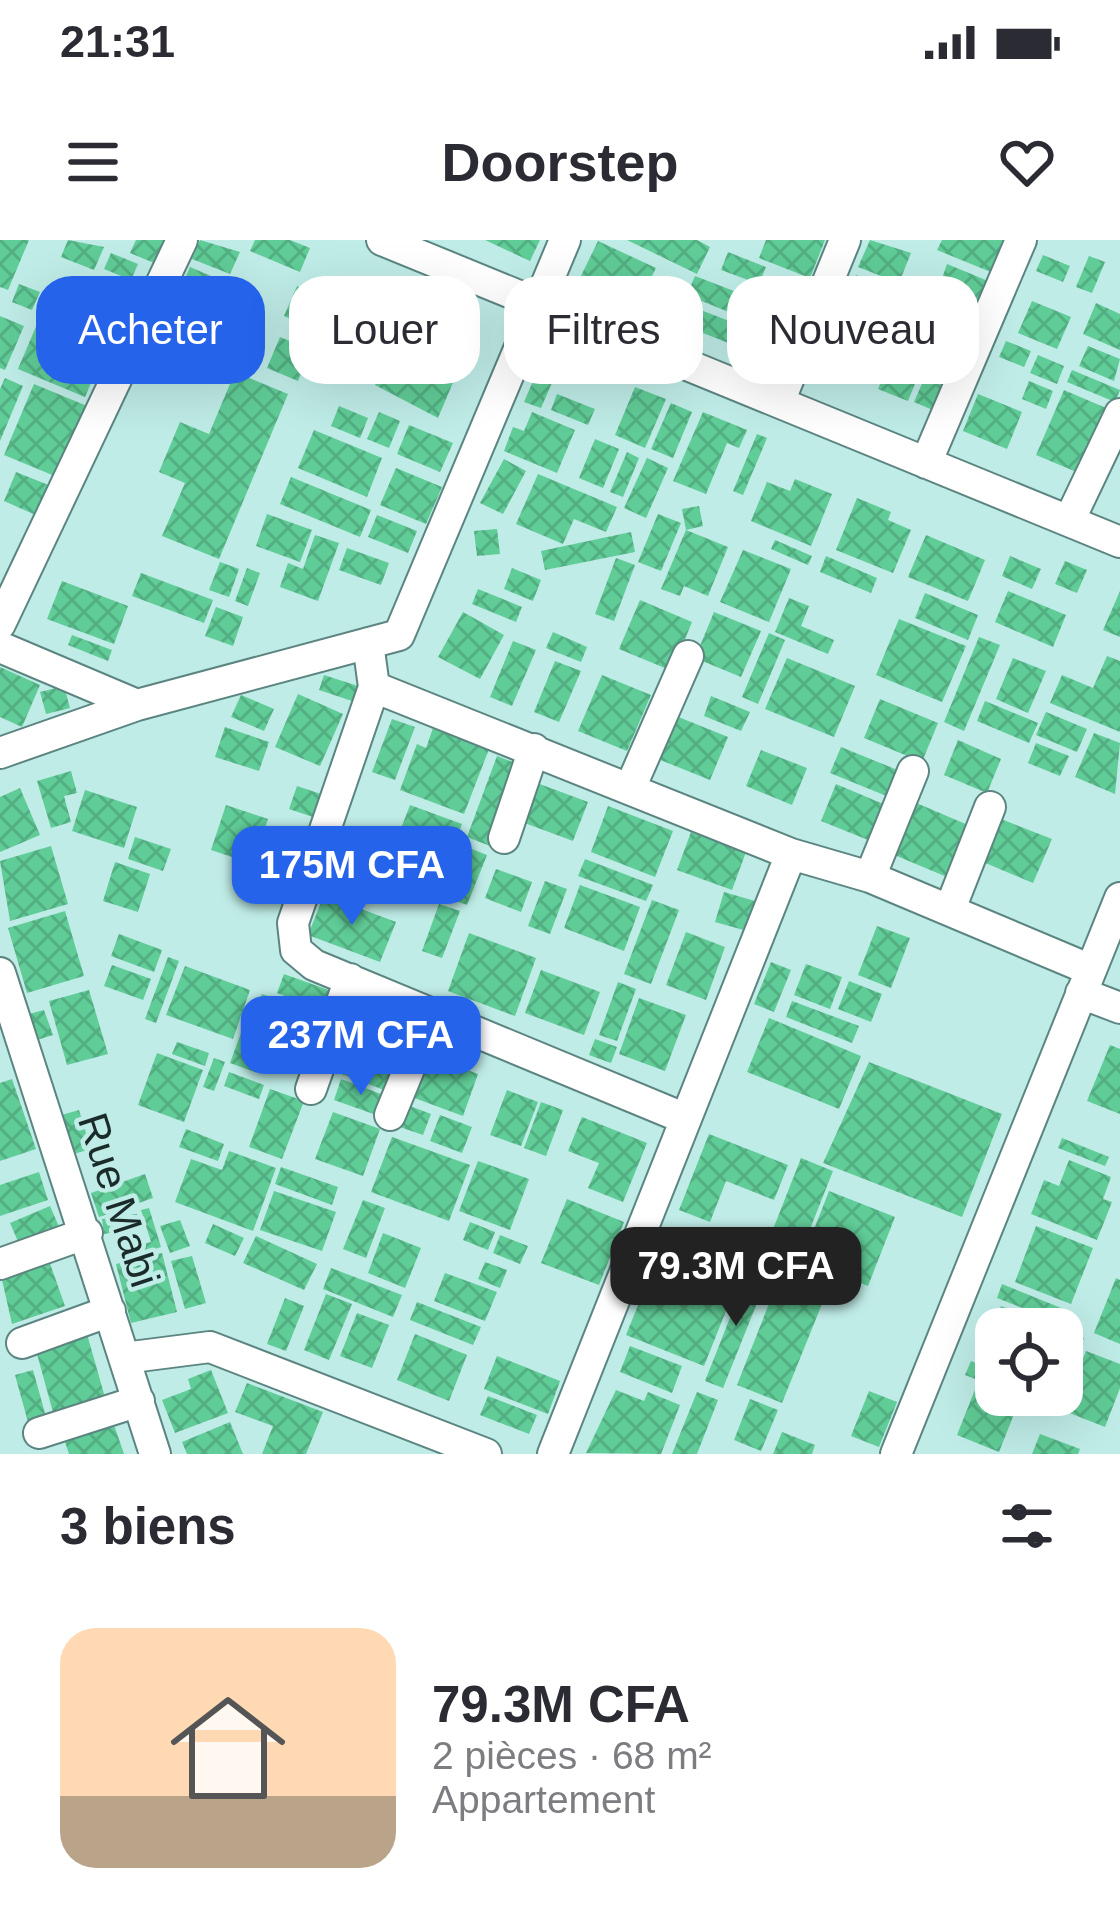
<!DOCTYPE html>
<html lang="fr">
<meta charset="utf-8">
<style>
:root{--surface:#fff;--page:#f2f2f3;--text:#2b2b33;--muted:#7c7c81;--accent:#2563eb}
body{margin:0;font-family:Arial,sans-serif;background:var(--page);color:var(--text);height:100vh;display:flex;flex-direction:column;font-size:45px;white-space:nowrap}
*{box-sizing:border-box;margin:0}
p{font-size:39px;color:var(--muted)}
.icon{flex:none;width:66px;height:66px;fill:none;stroke:currentColor;stroke-width:2;stroke-linecap:round;stroke-linejoin:round}
.map{position:relative;height:1214px;overflow:hidden}
.drawer{display:flex;flex-direction:column;background:var(--surface);flex:1}
.drawer>*{flex:none}
.banner{position:absolute;left:36px;top:36px;width:1050px;height:108px;display:flex;gap:24px}
.tools{position:absolute;left:975px;top:1068px;display:grid;gap:24px}
.tools a{display:grid;place-items:center;width:108px;height:108px;border-radius:24px;background:var(--surface);box-shadow:0 12px 48px #0002;font-size:60px}
.price{position:absolute;translate:-50% -102px;padding:0 27px;border-radius:24px;background:var(--accent);color:#fff;font-size:39px;line-height:78px;filter:drop-shadow(0 3px 6px #0008)}
.price::after{content:'';position:absolute;left:50%;top:72px;width:36px;height:27px;margin-left:-18px;background:inherit;clip-path:polygon(0 0,100% 0,50% 100%)}
.price.selected{background:#222;color:#fff}
ul{padding:0;list-style:none}
li{display:flex;align-items:center;gap:36px;height:300px;padding:0 60px}
li span{display:grid;place-items:center;flex:none;width:336px;height:240px;border-radius:36px;color:#555}
li>.icon{margin-inline-start:auto}
span .icon{width:144px;height:144px;fill:#fffc;stroke-width:1}
li b{font-size:51px}
h2{display:flex;justify-content:space-between;align-items:center;height:144px;padding:0 60px;font-size:51px}
.chip{padding:0 42px;border-radius:36px;background:var(--surface);box-shadow:0 12px 48px #0002;font-size:42px;line-height:108px}
.chip.selected{background:var(--accent);color:#fff}
.status{display:flex;justify-content:space-between;align-items:center;height:84px;padding:0 60px;background:var(--surface);direction:ltr}
.status svg{height:33px;fill:currentColor}
header{display:flex;justify-content:space-between;align-items:center;height:156px;padding:0 60px;background:var(--surface);font-size:54px;font-weight:700}
.map>svg:first-child{display:block}
.building{fill:url(#building-cross-hatch)}
.lines{fill:none;stroke-linecap:round;stroke-linejoin:round}
.minor-casing{stroke:#5c8581;stroke-width:34}
.minor{stroke:#fff;stroke-width:30}
.labels{text-anchor:middle;dominant-baseline:central;stroke-width:9;stroke-linejoin:round;paint-order:stroke}
.street-label{font-size:42px;fill:#1a2b2a;stroke:#bfece7}
</style>
<div class="status"><b>21:31</b><svg viewBox="0 0 49 12"><path d="M0 12V9h3v3zM5 12V6h3v6zM10 12V3h3v9zM15 12V0h3v12zM26 1h20v11H26zM47 4h2v5h-2z"/></svg></div>
<header><svg class="icon" aria-label="menu" viewBox="0 0 24 24"><path d="M4 6h16M4 12h16M4 18h16"/></svg>Doorstep<svg class="icon" aria-label="heart" viewBox="0 0 24 24"><path d="M12 20l-8-8c-3-5 5-10 8-4 3-6 11-1 8 4z"/></svg></header>
<div class="map">
<svg width="1120" height="1214" viewBox="0 0 1120 1214">
<defs>
<pattern id="building-cross-hatch" width="8" height="8" patternUnits="userSpaceOnUse" patternTransform="scale(3)"><rect width="8" height="8" fill="#60cc97"/><path d="M0 0l8 8M0 8l8-8" fill="none" stroke="#53af82"/></pattern>
</defs>
<rect width="100%" height="100%" fill="#bfece7"/>
<!-- building -->
<path class="building" d="M0 0H29L8 50 0 47Z
M68 0 104 7 94 30 61 17Z
M136 0H169L159 25 130 13Z
M200 0 240 12 230 34 192 19Z
M255 0H290L310 8 300 32 250 11Z
M485 0H540L530 21Z
M627 0H697L710 7 697 34Z
M766 0H825L810 38 759 18Z
M870 0 911 13 899 43 858 27Z
M942 0H1013L998 35 937 10Z
M598 1 656 28 636 68 579 40Z
M728 12 766 27 759 44 721 30Z
M111 13 138 24 131 40 104 29Z
M1043 15 1070 26 1063 42 1036 31Z
M1089 16 1105 22 1092 53 1076 47Z
M947 24 988 41 961 106 924 90Z
M190 27 260 57 251 80 180 50Z
M856 35 902 54 887 87 842 69Z
M695 36 739 53 731 73 687 55Z
M771 38 803 51 785 95 753 82Z
M19 44 40 52 32 70 12 62Z
M330 44 365 59 343 111 308 96Z
M297 46 315 53 302 84 284 76Z
M660 54 785 103 777 122 652 73Z
M65 60 118 81 111 98 58 76Z
M1032 61 1071 77 1057 109 1018 93Z
M1096 63 1120 74V110L1083 94Z
M0 76 24 86 5 130 0 128Z
M40 77 107 105 85 157 18 129Z
M842 88 873 101 860 133 829 120Z
M907 92 933 102 924 124 897 113Z
M280 97 311 110 298 141 267 128Z
M394 99 460 126 438 178 375 145Z
M1006 101 1031 111 1024 127 999 117Z
M548 106 565 113 541 168 524 162Z
M1088 106 1120 119 1114 141 1079 126Z
M1038 115 1064 126 1057 144 1030 133Z
M891 117 921 129 908 161 878 149Z
M928 130 948 139 935 171 914 162Z
M1072 130 1120 150 1115 162 1067 142Z
M235 132 288 154 219 319 162 296 185 243 159 232 180 182 209 194Z
M5 138 23 146 0 201V149Z
M1029 141 1053 151 1046 169 1022 159Z
M34 144 87 166 57 237 4 215Z
M635 147 666 159 645 208 615 195Z
M1064 150 1113 171 1086 236 1036 215Z
M557 154 595 169 588 185 551 170Z
M978 154 1022 172 1007 209 963 191Z
M671 163 692 172 673 218 651 209Z
M339 166 368 178 360 198 331 186Z
M379 172 400 181 389 208 367 199Z
M532 172 575 190 557 233 504 211 513 187 524 191Z
M703 172 747 190 739 208 727 203 706 254 673 241Z
M409 185 453 203 440 232 397 214Z
M314 190 382 218 367 257 298 228Z
M757 194 767 198 743 255 733 251Z
M595 199 619 209 603 248 579 238Z
M627 212 639 218 623 257 610 252Z
M647 218 668 228 646 278 624 268Z
M504 219 526 231 503 274 480 263Z
M396 228 442 247 426 284 380 265Z
M16 232 51 246 38 276 4 261Z
M538 234 617 267 606 292 574 279 563 304 516 284Z
M291 237 371 270 360 297 280 264Z
M795 239 832 254 811 306 751 281 767 242 790 251Z
M857 258 891 272 888 280 911 290 893 333 836 310Z
M699 266 703 286 686 290 682 269Z
M267 274 312 290 300 322 256 306Z
M658 274 681 283 661 331 638 322Z
M377 275 417 291 408 313 368 297Z
M497 289 500 314 477 316 474 291Z
M686 290 728 307 708 356 684 346 680 356 661 349Z
M631 292 635 312 545 330 541 311Z
M315 295 339 303 318 361 280 347 288 323 303 329Z
M926 295 985 320 968 361 908 337Z
M775 300 812 316 808 325 771 309Z
M347 308 389 323 381 345 339 330Z
M743 310 791 329 769 382 720 362Z
M826 316 877 338 871 353 820 332Z
M1010 316 1041 329 1032 349 1002 336Z
M616 318 635 325 614 381 595 374Z
M1065 321 1087 330 1077 353 1055 344Z
M220 322 239 329 229 357 209 350Z
M247 328 260 333 248 366 235 361Z
M512 328 541 340 533 361 504 349Z
M141 333 213 360 204 383 132 356Z
M62 341 128 366 114 404 47 379Z
M478 349 522 367 516 382 472 364Z
M1008 351 1066 375 1053 407 995 382Z
M1120 351V397L1103 390Z
M925 353 978 375 968 400 915 378Z
M789 358 809 366 801 386 834 400 828 414 775 392Z
M640 360 692 382 672 431 619 409Z
M216 367 243 377 233 406 205 396Z
M463 372 504 395 480 439 438 417Z
M714 372 761 391 741 437 695 418Z
M899 379 966 406 942 462 876 435Z
M553 392 587 407 581 422 546 408Z
M769 393 785 400 758 464 742 457Z
M72 395 112 410 108 421 68 405Z
M979 397 1000 405 964 491 944 482Z
M513 401 536 410 512 466 490 457Z
M1107 416 1120 421V492L1050 463 1062 435 1093 448Z
M787 418 855 446 834 497 765 469Z
M1013 418 1046 431 1028 473 996 459Z
M555 421 581 431 559 482 534 472Z
M0 427 40 445 22 487 0 477Z
M324 435 361 447 355 462 319 450Z
M602 435 651 455 627 511 578 491Z
M64 446 70 468 46 474 40 452Z
M298 454 343 474 320 526 275 507Z
M241 455 274 469 264 491 231 477Z
M711 456 750 472 741 491 704 476Z
M880 459 938 483 922 522 864 498Z
M985 461 1038 483 1029 503 977 481Z
M1046 472 1087 489 1077 512 1036 495Z
M671 474 728 497 710 540 653 517Z
M392 479 415 487 395 540 372 532Z
M225 487 269 502 259 531 215 517Z
M433 488 489 509 464 574 400 550 417 504 426 508Z
M1094 493 1120 503 1115 554 1075 537Z
M958 500 1001 519 987 553 944 535Z
M1036 503 1069 516 1060 536 1028 523Z
M841 507 900 531 889 557 830 533Z
M761 510 807 528 792 565 746 546Z
M497 516 521 525 490 606 467 597Z
M71 531 77 553 64 556 71 582 51 588 37 541Z
M537 543 588 562 573 601 522 582Z
M836 544 888 566 873 602 821 581Z
M297 546 321 554 313 577 289 569Z
M20 548 40 595 0 612V557Z
M85 550 137 567 124 608 72 591Z
M914 562 975 588 954 640 892 614Z
M226 565 268 579 253 624 211 610Z
M410 565 462 584 436 653 384 633Z
M608 566 673 591 655 637 591 612Z
M1001 579 1052 599 1033 643 983 622Z
M691 592 746 612 732 650 677 630Z
M135 597 171 609 163 631 128 619Z
M51 606 68 664 10 681 0 621Z
M464 606 487 615 467 665 445 657Z
M585 619 653 645 646 661 578 636Z
M115 622 150 634 138 672 103 661Z
M496 629 532 642 521 672 485 658Z
M545 641 567 649 550 694 528 686Z
M580 645 640 667 624 711 564 688Z
M724 652 755 661 747 691 715 682Z
M324 655 396 682 380 722 308 695Z
M652 660 679 670 651 744 624 734Z
M439 664 460 671 442 718 422 711Z
M65 671 84 736 27 753 8 688Z
M877 686 910 698 891 748 858 735Z
M686 692 725 707 706 760 666 745Z
M469 693 536 718 515 776 448 751Z
M119 694 162 710 154 732 111 716Z
M168 717 179 721 156 783 145 779Z
M771 722 791 730 774 772 754 764Z
M806 724 842 737 830 769 794 755Z
M112 725 151 739 143 760 104 746Z
M185 726 250 750 233 799 166 775Z
M541 730 600 752 584 795 525 773Z
M284 734 334 752 327 772 277 753Z
M849 741 882 754 871 782 838 769Z
M618 742 636 749 617 801 599 795Z
M89 750 108 814 67 825 49 761Z
M262 754 318 774 301 821 270 810 275 798 249 788Z
M639 758 686 775 665 831 619 814Z
M792 761 859 786 852 803 786 777Z
M44 770 53 795 37 800 29 774Z
M769 778 861 816 839 869 747 832Z
M348 782 402 801 384 850 331 830Z
M241 793 266 802 255 832 230 823Z
M595 799 617 807 611 823 589 815Z
M177 802 209 813 205 826 172 814Z
M1110 805 1120 809V874L1087 861Z
M157 813 203 830 184 882 138 865Z
M425 814 478 834 463 876 409 856Z
M214 818 225 822 214 851 203 847Z
M869 822 1002 874 962 977 823 923Z
M229 832 264 845 259 859 224 846Z
M12 839 36 909 0 921V843Z
M341 839 389 857 382 877 334 860Z
M270 849 304 861 282 919 249 907Z
M507 850 538 862 521 906 490 895Z
M541 862 563 870 546 916 524 908Z
M402 863 431 874 423 895 394 885Z
M79 870 91 909 70 915 58 876Z
M333 872 380 889 363 936 315 919Z
M440 875 472 887 462 913 430 901Z
M582 877 647 903 623 962 588 948 599 923 568 911Z
M186 889 224 904 218 921 179 907Z
M709 894 788 925 774 960 726 941 710 982 679 970Z
M392 897 470 925 449 981 371 952Z
M1062 898 1109 917 1105 926 1058 908Z
M229 911 276 928 253 991 175 962 191 919 222 930Z
M801 918 833 931 791 1037 759 1025Z
M1069 920 1111 937 1103 959 1112 962 1097 1000 1031 974 1044 940 1059 946Z
M478 921 529 939 510 990 459 971Z
M281 927 338 947 332 965 275 944Z
M39 932 48 960 0 976V945Z
M145 934 153 958 99 977 91 953Z
M274 951 336 972 322 1011 260 990Z
M829 951 895 977 868 1046 802 1020Z
M567 959 624 982 599 1045 541 1023Z
M363 960 385 968 366 1018 343 1009Z
M50 966 60 989 20 1006 10 983Z
M149 968 161 1007 136 1015 133 1007 151 1002 141 970Z
M137 974 139 988 104 994 102 979Z
M180 980 190 1006 170 1013 160 986Z
M470 982 495 992 488 1010 463 1000Z
M213 984 244 998 235 1016 205 1003Z
M1036 986 1093 1008 1071 1064 1015 1042Z
M666 990 737 1018 734 1026 663 998Z
M383 993 421 1008 405 1048 368 1033Z
M500 995 528 1006 520 1024 493 1013Z
M256 996 317 1024 304 1050 243 1023Z
M662 1006 740 1036 704 1126 626 1095Z
M162 1013 177 1072 131 1083 116 1024Z
M47 1015 65 1066 12 1084 0 1031Z
M192 1016 206 1063 185 1069 171 1021Z
M485 1022 507 1030 500 1048 478 1039Z
M801 1025 831 1037 825 1052 795 1041Z
M331 1028 402 1055 393 1077 323 1049Z
M749 1030 767 1038 723 1148 705 1141Z
M445 1033 497 1052 485 1081 434 1061Z
M1116 1038 1120 1040V1104L1094 1093Z
M778 1041 824 1059 782 1163 737 1145Z
M1002 1044 1071 1072 1066 1085 997 1058Z
M326 1054 352 1064 329 1120 304 1110Z
M285 1058 304 1066 286 1111 267 1104Z
M417 1062 481 1087 473 1105 410 1080Z
M1001 1066 1049 1084 1046 1089H996V1127L980 1120Z
M357 1073 389 1085 372 1128 340 1116Z
M1066 1092 1084 1098 1062 1152V1102Z
M87 1094 106 1161 54 1176 37 1114 51 1110 50 1104Z
M415 1094 467 1115 449 1161 397 1140Z
M630 1106 682 1126 672 1153 620 1132Z
M1086 1111 1120 1124V1148L1105 1187 1062 1170Z
M497 1116 560 1141 548 1174 484 1149Z
M971 1121 996 1131V1147L965 1135Z
M33 1130 46 1177 28 1182 15 1135Z
M211 1130 228 1173 175 1193 162 1160 191 1149 188 1139Z
M247 1143 323 1172 306 1214H262L273 1186 235 1172Z
M976 1147 1018 1164 999 1212 957 1195Z
M616 1150 644 1161 648 1152 680 1165 661 1214 586 1213Z
M869 1151 897 1162 879 1207 851 1196Z
M697 1152 718 1160 697 1214H672Z
M488 1156 537 1175 529 1194 480 1175Z
M750 1159 778 1170 761 1211 734 1200Z
M113 1182 124 1214H69L64 1199Z
M230 1182 243 1214H187L182 1202Z
M782 1192 815 1205 812 1214H773Z
M1040 1194 1080 1209 1078 1214H1032Z"/>
<g class="lines">
<!-- minor casing -->
<g class="minor-casing">
<path id="minor" d="M382 0 1120 302
M779 162 845 0
M926 223 1021 0
M1069 281 1120 174
M0 384 182 0
M368 403 374 447 293 683 296 710 314 725 686 879
M0 407 137 465
M374 447 791 614 870 637 1091 730
M0 513 137 465 399 395 565 0
M631 546 688 416
M504 598 534 509
M870 637 913 531
M950 669 990 567
M0 733 155 1214
M1081 753 1120 768
M311 849 350 739
M390 875 432 773
M0 1024 87 993
M22 1103 110 1071
M124 1118 210 1107 486 1214
M39 1193 139 1161
M553 1214 791 614
M896 1214 1120 658"/>
</g>
<!-- minor -->
<use href="#minor" class="minor"/>
</g>
<g class="labels">
<!-- street labels -->
<g class="street-label">
<text transform="translate(119 960) rotate(72)">Rue Mabi</text>
</g>
</g>
</svg>
<div class="tools">
<a><svg class="icon" aria-label="locate" viewBox="0 0 24 24"><circle cx="12" cy="12" r="6"/><path d="M12 2v4M12 18v4M2 12h4M18 12h4"/></svg></a>
</div>
<b class="price" style="left:352px;top:688px">175M CFA</b>
<b class="price" style="left:361px;top:858px">237M CFA</b>
<b class="price selected" style="left:736px;top:1089px">79.3M CFA</b>
<div class="banner">
<a class="chip selected">Acheter</a>
<a class="chip">Louer</a>
<a class="chip">Filtres</a>
<a class="chip">Nouveau</a>
</div>
</div>
<section class="drawer">
<h2>3 biens<svg class="icon" aria-label="filters" viewBox="0 0 24 24"><path d="M4 7h16M4 17h16"/><circle cx="9" cy="7" r="2"/><circle cx="15" cy="17" r="2"/></svg></h2>
<ul>
<li><span style="background:linear-gradient(#ffd9b3 70%,#b9a48a 0)"><svg class="icon" aria-label="home" viewBox="0 0 24 24"><path d="M3 11l9-7 9 7M6 9v11h12V9"/></svg></span><div><b>79.3M CFA</b><p>2 pièces · 68 m²</p><p>Appartement</p></div></li>
</ul>
</section>
